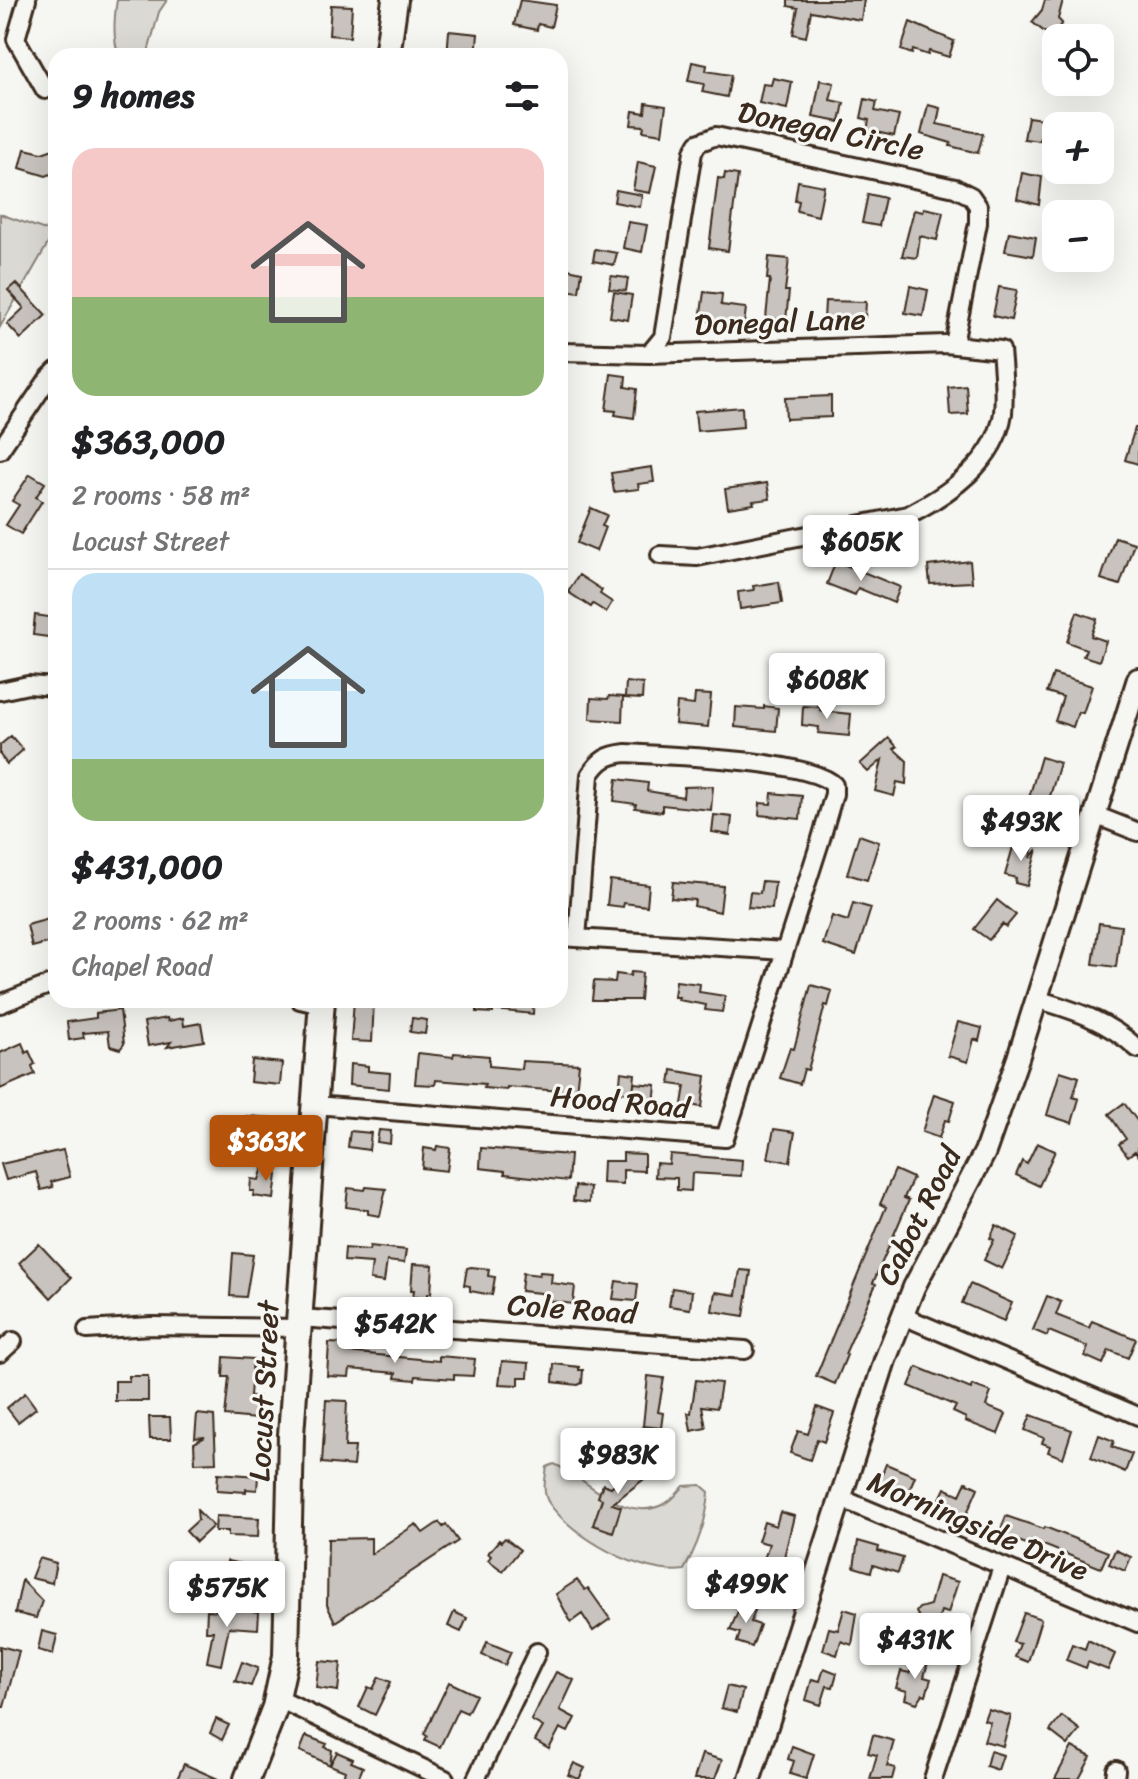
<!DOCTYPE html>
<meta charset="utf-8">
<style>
:root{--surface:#fff;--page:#f6f6f6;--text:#202124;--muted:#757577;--line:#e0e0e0;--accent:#b45309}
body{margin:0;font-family:Sriracha,sans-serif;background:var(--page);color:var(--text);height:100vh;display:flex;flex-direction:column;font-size:30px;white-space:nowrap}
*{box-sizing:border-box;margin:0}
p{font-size:26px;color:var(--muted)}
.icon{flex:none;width:44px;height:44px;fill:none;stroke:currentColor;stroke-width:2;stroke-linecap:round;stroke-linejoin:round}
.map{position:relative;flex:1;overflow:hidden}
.drawer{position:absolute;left:48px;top:48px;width:520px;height:960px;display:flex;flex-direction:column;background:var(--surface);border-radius:24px;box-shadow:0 8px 32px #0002}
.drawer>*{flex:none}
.fabs{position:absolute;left:1042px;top:24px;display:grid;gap:16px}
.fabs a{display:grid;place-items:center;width:72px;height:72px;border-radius:16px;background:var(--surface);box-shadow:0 8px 32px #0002;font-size:40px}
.price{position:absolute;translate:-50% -68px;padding:0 18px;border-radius:8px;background:#fff;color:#222;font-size:26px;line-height:52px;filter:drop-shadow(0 2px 4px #0008)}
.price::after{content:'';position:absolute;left:50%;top:48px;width:24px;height:18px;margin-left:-12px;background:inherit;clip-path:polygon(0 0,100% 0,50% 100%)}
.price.selected{background:var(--accent);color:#fff}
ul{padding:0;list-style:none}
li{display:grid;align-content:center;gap:16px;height:424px;padding:0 24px}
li+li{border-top:2px solid var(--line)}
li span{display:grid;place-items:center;height:248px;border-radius:24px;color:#555}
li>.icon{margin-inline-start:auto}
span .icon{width:144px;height:144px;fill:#fffc;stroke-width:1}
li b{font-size:34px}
h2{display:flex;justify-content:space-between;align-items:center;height:96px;padding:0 24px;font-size:34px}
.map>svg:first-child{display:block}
.green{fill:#dad9d3;stroke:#8a8278;stroke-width:2}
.building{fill:#c8c3be;stroke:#3b2a1e;stroke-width:2}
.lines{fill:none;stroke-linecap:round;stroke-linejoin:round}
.minor-casing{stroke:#3b2a1e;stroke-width:22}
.tertiary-casing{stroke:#3b2a1e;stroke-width:26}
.secondary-casing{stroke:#3b2a1e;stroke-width:30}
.minor{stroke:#f6f6f2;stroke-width:16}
.tertiary{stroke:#f6f6f2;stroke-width:20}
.secondary{stroke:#f6f6f2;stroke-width:24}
.labels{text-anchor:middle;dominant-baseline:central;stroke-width:6;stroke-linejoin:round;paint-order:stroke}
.street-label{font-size:30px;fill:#3b2a1e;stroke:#f6f6f2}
</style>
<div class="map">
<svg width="1138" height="1779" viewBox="0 0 1138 1779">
<rect width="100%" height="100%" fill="#f6f6f2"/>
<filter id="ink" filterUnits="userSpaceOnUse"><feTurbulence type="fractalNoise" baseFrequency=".0125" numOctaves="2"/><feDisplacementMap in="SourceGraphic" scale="16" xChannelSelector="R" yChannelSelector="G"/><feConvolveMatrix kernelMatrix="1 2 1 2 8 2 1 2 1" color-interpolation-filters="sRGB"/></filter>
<g filter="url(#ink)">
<!-- green -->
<path class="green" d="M117 0H167L159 12 147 56H119C112 38 114 18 117 0Z
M0 214 54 233 0 327Z
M554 1464C590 1479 624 1526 666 1503 673 1500 679 1491 684 1486L701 1485 709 1492C707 1521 698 1545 684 1570 642 1576 573 1538 549 1503 542 1493 545 1479 547 1467Z"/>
<!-- building -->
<path class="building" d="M520 0 556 5 551 27 538 24 537 30 514 25Z
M788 0H864L861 20 811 11 806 37 793 34 798 8 788 6Z
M1045 0H1063L1058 19 1062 23 1051 37 1032 22 1042 10Z
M331 5 352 6 350 37 329 35Z
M910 22 954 41 949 57 929 51 928 55 913 50 912 54 901 50Z
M449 31 478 34 476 56H447Z
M692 62 707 65 706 71 731 75 727 97 702 92 704 84 688 81Z
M773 78 792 82 787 109 759 103 763 84 771 85Z
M820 80 834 83 830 100 844 103 840 122 813 117Z
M865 99 877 102 875 111 899 116 894 136 867 130 869 120 861 118Z
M646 103 666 106 662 134 643 131 644 126 631 125 633 111 645 113Z
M928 105 940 108 937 124 983 134 978 153 950 146 951 143 921 134Z
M1028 117 1043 119 1040 141 1024 139Z
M56 148V172L46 176 20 168 25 149 42 153Z
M638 162 656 166 650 193 633 190Z
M725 173 738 175 728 251 709 248 718 178 724 179Z
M1022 173 1042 177 1039 205 1017 199Z
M798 181 824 186 818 216 797 211 799 201 795 200Z
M616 190 642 195 640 207 614 202Z
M868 194 885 198 879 226 862 223Z
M924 208 943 212 937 240 920 236 917 258 902 256 914 210 923 212Z
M628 222 647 225 642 252 623 248Z
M1009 232 1036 237 1033 256 1005 251Z
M595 249 617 253 614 265 593 261Z
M769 257 789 259 785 291H789L786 320 766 318 770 279H767Z
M568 269 582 272 579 292 564 290Z
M611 276 628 278 626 291 609 289Z
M16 283 46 315 21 339 7 324 24 308 8 290Z
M910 286 928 290 923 316 905 313Z
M999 287 1017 290 1011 320 993 316Z
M614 292 632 295 628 320 610 317Z
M704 292 722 294 721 305 746 308 744 325 700 320Z
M825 301 866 302 865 317 852 316V321L824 320Z
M611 374 626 376 625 387 637 389 634 418 615 415 616 411 606 410Z
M966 385 968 414 950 415 948 387Z
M831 396V417L786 419 785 398Z
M742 407 743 427 697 431 695 411Z
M1135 428H1138V464L1125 460Z
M652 467 654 482 638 484 639 489 614 492 611 473Z
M30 474 45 483 36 497 42 501 21 534 6 525 19 505 12 501Z
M767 483 770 499 753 501 754 504 728 508 725 489Z
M591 508 607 515 602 526 605 527 596 551 577 543Z
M1115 537 1134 543 1120 585 1101 579Z
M836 561 900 587 894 603 858 588 855 595 827 584Z
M970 561 972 582 930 584 928 566Z
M579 575 602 590 600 594 612 602 606 612 593 604 591 607 568 592Z
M779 582 782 603 740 609 738 592 754 590 753 586Z
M1077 612 1097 619 1091 636 1106 641 1099 661 1083 656 1086 649 1067 642Z
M35 615 56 618V638L33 635Z
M1053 674 1092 686 1083 713 1078 712 1073 727 1055 721 1063 697 1047 692Z
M626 682 643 684 642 699 625 698Z
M695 694 711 695 708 727 675 724 677 703 694 705Z
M609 696 623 697 622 721 590 719 591 698 608 699Z
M764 706 778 708 776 731 735 727 736 707 764 709Z
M803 706 820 707V711L851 714 849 736 818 733 819 727 802 725Z
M11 736 23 750 7 764 0 755V745Z
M889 738 897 747 894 749 907 761 906 784 897 782 894 796 875 791 882 760 868 772 860 764Z
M1041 757 1060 763 1047 806 1028 801Z
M617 779 648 783 647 791 683 797 684 787 713 786 711 810 662 805V812L635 808 636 804 614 801Z
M772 793 802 796 800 819 759 815 760 803 771 804Z
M714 815 732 817 730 835 712 832Z
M859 835 879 842 867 880 847 874Z
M1015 840 1033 846 1030 858 1037 849 1027 886 1015 883 1016 878 1005 875Z
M610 880 649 885 647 906 624 903 623 907 607 905Z
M762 881 775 882 772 909 748 907 750 892 760 893Z
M673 882 723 886 720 912 694 906 695 900 671 898Z
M997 900 1016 915 1006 927 1002 924 989 940 974 929Z
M853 903 871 908 856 955 823 944 832 916 848 921Z
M56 917V941L32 947 27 925Z
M1099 923 1121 926 1116 967 1093 964Z
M631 972 642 973 640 1000H592L594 981 615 982 616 974 630 976Z
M676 981 700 984 699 992 725 996 722 1012 705 1010 706 1005 678 1000 679 997H674Z
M811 985 832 991 828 1006 825 1005 808 1070 804 1069 800 1084 780 1078 790 1048 794 1049Z
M354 1000H374L372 1042 351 1041Z
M477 1000H534L533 1014 493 1010V1013L477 1012Z
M120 1010 124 1044 120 1049 110 1046 108 1031 83 1033 84 1038 69 1040 67 1022 96 1018V1013Z
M167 1018 168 1021 183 1018 184 1026 201 1023 204 1041 167 1047 171 1042 148 1046 144 1022Z
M412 1018 427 1020 425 1034 410 1032Z
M958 1022 982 1028 979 1041 974 1039 968 1062 948 1056Z
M22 1043 26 1053 29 1051 35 1064 32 1066 35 1074 0 1089V1053Z
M418 1053 453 1057 454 1053 489 1056V1066L521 1069 522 1061 579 1064 576 1092 507 1087V1090L484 1088 485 1084 436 1080 435 1085 415 1084Z
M252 1060 282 1063 280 1085 250 1082Z
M350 1064 368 1066V1071L390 1073 389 1089 349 1085Z
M672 1070 706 1076 702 1107 682 1104 685 1086 670 1084Z
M1060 1071 1079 1077 1073 1097 1079 1099 1072 1123 1047 1115Z
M621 1072 635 1074 633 1093 619 1092Z
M634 1083 656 1085 654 1105 632 1102Z
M934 1094 955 1101 949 1121 945 1120 939 1138 922 1132Z
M1124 1103 1138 1122V1155L1135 1151 1128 1156 1119 1144 1126 1139 1109 1114Z
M246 1116 274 1118 272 1137 244 1135Z
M774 1129 795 1132 790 1162 768 1158Z
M379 1130 391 1131 390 1144 377 1142Z
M350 1131 371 1133 369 1150 348 1147Z
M224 1132 239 1134 238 1146 222 1144Z
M1037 1143 1055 1151 1039 1186 1016 1175 1022 1161 1027 1164Z
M437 1146 450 1148 447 1171 422 1168 424 1148 436 1150Z
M481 1148 570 1155 568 1181 505 1174V1171L480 1168Z
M63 1150 70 1177 51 1182 53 1187 41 1190 36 1172 6 1180 1 1164Z
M623 1153 644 1154V1171L623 1170V1184L602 1183 603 1161H623Z
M670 1154 742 1160 741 1176 692 1173 691 1191 677 1190V1178L655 1177 656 1163 669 1164Z
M264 1164 278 1166 274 1199 253 1196 254 1191H250L251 1179 259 1180Z
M895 1170 913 1178 904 1198 909 1200 873 1283 876 1284 845 1354 847 1355 835 1384 816 1376 886 1207 880 1204Z
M575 1186 590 1187 589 1203 573 1201Z
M366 1187 386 1189 380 1216 368 1214V1210L346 1207 348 1188 365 1190Z
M996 1225 1018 1236 1002 1269 984 1260 994 1240 990 1238Z
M39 1244 71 1278 51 1298 19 1263Z
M370 1246 406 1250 404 1263 387 1261 384 1282 370 1280 372 1263 344 1261 345 1248 369 1250Z
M233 1253 253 1255 246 1297 230 1296Z
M413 1264 433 1265 431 1293H428V1298L413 1297 414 1290H411Z
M471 1267 489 1269 488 1276 495 1277 492 1295 470 1291V1286L464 1285 467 1268Z
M740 1270 751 1271 744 1316 712 1311 715 1292 736 1295Z
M540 1272 552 1273 551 1283 575 1286 573 1304 549 1301 550 1294 521 1291 523 1273 539 1275Z
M616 1281 638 1284 636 1301 613 1299Z
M970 1284 1012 1303 1004 1321 962 1303Z
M672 1288 692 1291 690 1309 669 1306Z
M1047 1296 1061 1302 1056 1315 1089 1328 1092 1321 1136 1339 1128 1358 1109 1350 1103 1364 1085 1356 1088 1347 1049 1331 1047 1336 1033 1330Z
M329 1343 349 1344 348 1352 439 1361V1356L475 1359 473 1376 454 1375V1379L416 1376 415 1380 395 1378 396 1373 350 1369 349 1377 327 1376Z
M224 1357 253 1359 250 1396H258L256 1419 225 1416 229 1377H223Z
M502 1361 529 1363 528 1377H519V1385L499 1384Z
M554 1364 579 1367V1370H583L582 1383 578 1385 553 1382Z
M917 1367 971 1389 972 1385 991 1392 986 1406 1006 1414 998 1434 965 1421 966 1418 953 1412 956 1406 909 1386Z
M129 1376H148V1401H115V1381H129Z
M648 1376 664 1378 658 1412 663 1413 661 1428 643 1426Z
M696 1380 721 1383 717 1408 702 1406 706 1428 691 1431 688 1413H691Z
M25 1393 36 1408 18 1422 7 1408Z
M326 1400 347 1401 345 1447H355L353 1466 322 1463Z
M817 1407 834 1413 824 1442 817 1439 810 1460 790 1453 798 1431 808 1434Z
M197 1414 214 1416 216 1462 195 1463 194 1443 205 1437 195 1438Z
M1031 1415 1072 1430 1063 1458 1048 1452 1050 1446 1042 1443 1044 1438 1025 1430Z
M149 1417H170L171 1439H150Z
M1099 1435 1114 1441 1112 1447 1132 1454 1125 1472 1091 1457Z
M642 1459 653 1472 612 1504 621 1507 613 1532 593 1525 602 1499 598 1497 603 1484 611 1487Z
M886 1464 915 1476 908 1493 879 1482Z
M218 1473 258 1476 257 1490 246 1489V1492L217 1490Z
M966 1482 978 1488 965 1518 937 1505 945 1488 960 1495Z
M197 1510 213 1526 196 1542 186 1531 198 1520Z
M780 1512 794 1516 780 1574 761 1568 769 1544 758 1541 764 1522 776 1526Z
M216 1516 259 1518 258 1537 228 1536V1531H215Z
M1006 1516 1044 1529 1045 1527 1108 1552 1101 1568 1031 1540 1029 1545 999 1534Z
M439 1522 443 1527 446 1524 458 1541 335 1622 327 1605 328 1539 371 1538V1554L416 1524 423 1533Z
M505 1538 520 1550 503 1571 488 1560 491 1556 488 1553 499 1540 501 1542Z
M858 1541 879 1547 878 1551 903 1558 898 1573 873 1565 871 1572 854 1567Z
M1115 1550 1131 1557 1125 1571 1109 1564Z
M39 1558 56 1563 52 1583 31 1578Z
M227 1561 258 1567 256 1584 219 1580 221 1565 227 1566Z
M938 1576 958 1582 948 1613 941 1611 936 1628 933 1629 920 1625 921 1621 916 1612 919 1608 930 1605Z
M22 1580 42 1601 36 1618 15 1613Z
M577 1580 585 1590 588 1588 610 1619 593 1631 582 1614 571 1622 556 1594Z
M742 1602 756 1607 751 1622 760 1625 752 1647 737 1642 740 1633 730 1630Z
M232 1609 259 1612 258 1629 229 1627 221 1665 207 1662 213 1631H206L207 1610 232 1612Z
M844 1609 857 1613 852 1645 841 1641 837 1655 823 1650 829 1628 838 1630Z
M454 1612 467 1618 461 1632 448 1626Z
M1024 1613 1041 1619 1028 1662 1015 1657 1020 1644 1013 1642Z
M42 1631 57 1635 53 1654 38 1650Z
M1088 1640 1115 1654 1108 1670 1088 1662 1086 1668 1066 1660 1072 1644 1085 1649Z
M487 1642 511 1652 505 1665 482 1655Z
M0 1646 19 1651 4 1707H0Z
M914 1658 928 1662 924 1677 931 1679 926 1695 923 1694 917 1703 905 1699 907 1691 896 1688 901 1671 910 1673Z
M319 1661 341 1663 338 1691 316 1688Z
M242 1662 258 1668 251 1686 235 1681Z
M824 1668 837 1673 833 1687 827 1686 821 1705 806 1700 812 1679 820 1681Z
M556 1672 574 1680 560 1710 575 1718 568 1732 560 1728 549 1749 535 1741 543 1727 531 1720Z
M379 1677 391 1682 375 1715 359 1707 368 1687 373 1689Z
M449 1682 476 1695 467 1713 458 1709 440 1747 425 1740 427 1736 424 1734Z
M727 1686 743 1690 737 1712 721 1708Z
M988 1709 1011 1716 1003 1746 984 1741 990 1722 984 1720Z
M1062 1716 1080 1730 1068 1745 1050 1731Z
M216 1719 229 1725 222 1740 210 1733Z
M873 1735 894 1741 887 1766 895 1768 892 1779H870L877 1755 868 1753Z
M306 1736 327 1744 325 1747 332 1750 330 1765 300 1751Z
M792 1746 814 1754 806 1779 790 1774 794 1761 788 1759Z
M1072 1747 1091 1757 1079 1779H1055Z
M990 1751 1003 1755 998 1770 986 1766Z
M337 1752 353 1759 351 1762 363 1767 358 1779H342L345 1771 330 1765Z
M702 1754 722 1760 715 1779H694Z
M574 1763 585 1768 579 1779 568 1775Z
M184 1764 218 1779H177Z"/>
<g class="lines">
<!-- minor casing -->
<g class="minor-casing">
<path id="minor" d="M27 0 16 39 45 90
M560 352 649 354 946 344 1001 350C1003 371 1005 392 1003 413 996 462 949 494 908 515L697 557 660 555
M649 354 663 337 693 152 698 143 716 136 955 188 971 196 978 206V223L954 344
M0 450 48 379 56 371
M0 691 28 685 56 687
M1095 815 1138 832
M560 937 785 951
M1036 999C1074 1010 1108 1021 1138 1049
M300 1000 322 1005
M0 1004 56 982
M315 1105 725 1138 820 842 834 794V785C809 759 667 756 626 753 608 755 600 759 590 775L577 938
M903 1316 1138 1416
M300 1318 745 1350
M87 1330 151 1326 299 1328
M0 1353 13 1341
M840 1498 1138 1623
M277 1698 445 1779
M476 1779 537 1652
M933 1779 1002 1567
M1115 1779 1116 1770"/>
</g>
<!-- tertiary casing -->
<g class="tertiary-casing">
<path id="tertiary" d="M750 1779 885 1360 914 1287 985 1152 1018 1058 1138 679"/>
</g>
<!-- secondary casing -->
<g class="secondary-casing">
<path id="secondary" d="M387 56 395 0
M247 1779 275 1707 286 1656 291 1435 322 1000"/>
</g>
<!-- minor -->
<use href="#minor" class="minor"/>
<!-- tertiary -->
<use href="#tertiary" class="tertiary"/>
<!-- secondary -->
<use href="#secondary" class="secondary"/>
</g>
</g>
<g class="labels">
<!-- street labels -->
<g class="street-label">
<text transform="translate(831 131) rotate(12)">Donegal Circle</text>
<text transform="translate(780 322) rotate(-2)">Donegal Lane</text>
<text transform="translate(620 1102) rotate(5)">Hood Road</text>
<text transform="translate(919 1216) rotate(-63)">Cabot Road</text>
<text transform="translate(572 1309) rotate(4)">Cole Road</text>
<text transform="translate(264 1391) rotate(-87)">Locust Street</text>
<text transform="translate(978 1526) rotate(23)">Morningside Drive</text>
</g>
</g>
</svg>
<div class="fabs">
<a><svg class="icon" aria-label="locate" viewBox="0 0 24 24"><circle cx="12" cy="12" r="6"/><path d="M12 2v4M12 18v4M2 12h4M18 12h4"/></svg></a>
<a>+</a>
<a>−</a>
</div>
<b class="price" style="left:861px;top:583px">$605K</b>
<b class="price" style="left:827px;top:721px">$608K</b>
<b class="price" style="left:1021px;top:863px">$493K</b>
<b class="price selected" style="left:266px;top:1183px">$363K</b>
<b class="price" style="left:395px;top:1365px">$542K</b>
<b class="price" style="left:618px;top:1496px">$983K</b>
<b class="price" style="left:746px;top:1625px">$499K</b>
<b class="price" style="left:227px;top:1629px">$575K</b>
<b class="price" style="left:915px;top:1681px">$431K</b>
<section class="drawer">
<h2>9 homes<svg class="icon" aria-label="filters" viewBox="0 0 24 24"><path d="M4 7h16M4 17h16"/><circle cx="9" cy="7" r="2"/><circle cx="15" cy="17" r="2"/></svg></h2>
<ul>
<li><span style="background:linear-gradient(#f6c9c9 60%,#8fb573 0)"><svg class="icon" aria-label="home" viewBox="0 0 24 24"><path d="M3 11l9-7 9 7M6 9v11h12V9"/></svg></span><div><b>$363,000</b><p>2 rooms · 58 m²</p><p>Locust Street</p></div></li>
<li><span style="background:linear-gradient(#bfe0f5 75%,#8fb573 0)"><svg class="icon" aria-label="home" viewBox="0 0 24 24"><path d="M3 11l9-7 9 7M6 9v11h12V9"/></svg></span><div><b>$431,000</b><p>2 rooms · 62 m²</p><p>Chapel Road</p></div></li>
</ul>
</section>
</div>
